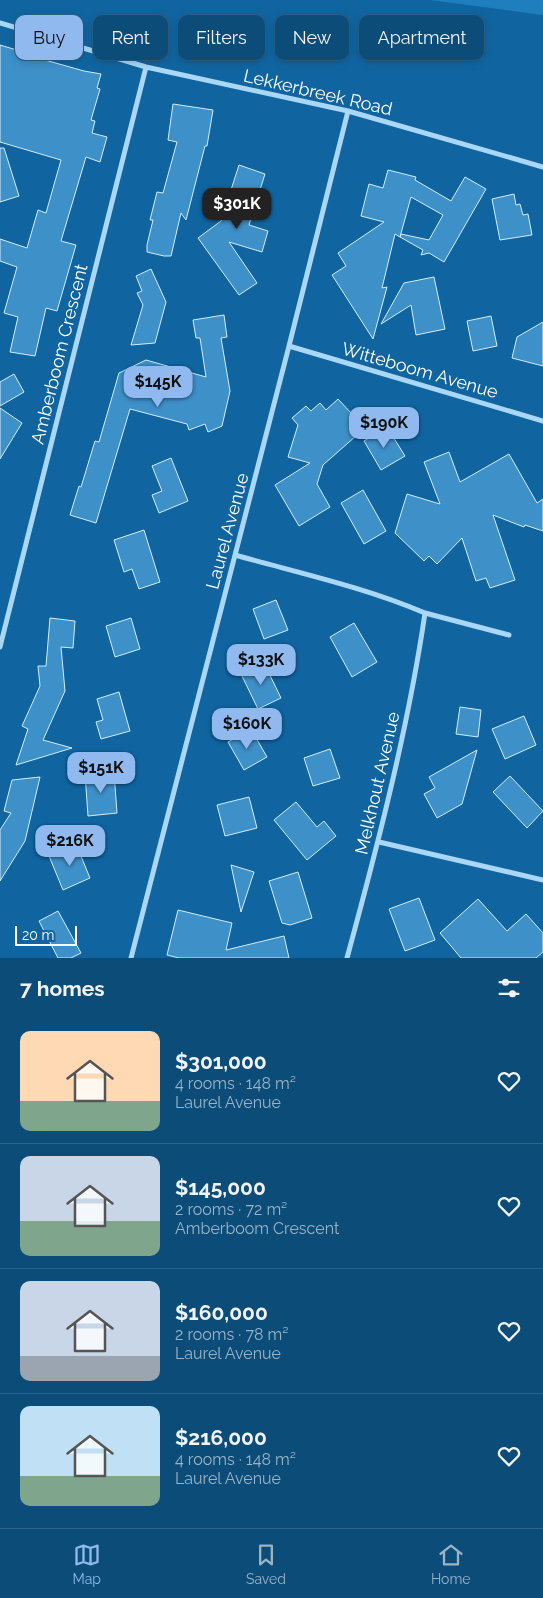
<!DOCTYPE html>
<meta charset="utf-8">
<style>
:root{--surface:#0c4c79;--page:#15537e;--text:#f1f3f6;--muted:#9ab4c6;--line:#2c638a;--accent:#90b9f0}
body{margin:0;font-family:Raleway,sans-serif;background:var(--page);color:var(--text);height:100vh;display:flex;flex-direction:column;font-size:19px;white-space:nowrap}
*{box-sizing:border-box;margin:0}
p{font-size:16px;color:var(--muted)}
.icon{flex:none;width:28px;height:28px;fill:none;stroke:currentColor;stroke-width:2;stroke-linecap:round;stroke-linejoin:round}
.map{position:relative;height:958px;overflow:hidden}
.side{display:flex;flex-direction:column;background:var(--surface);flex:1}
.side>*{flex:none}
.top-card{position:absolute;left:15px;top:15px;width:514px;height:45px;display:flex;gap:10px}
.scale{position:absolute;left:15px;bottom:12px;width:62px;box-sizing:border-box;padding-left:5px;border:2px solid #fff;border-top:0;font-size:14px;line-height:18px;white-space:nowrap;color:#fff;-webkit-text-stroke:4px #1065a1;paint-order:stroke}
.price{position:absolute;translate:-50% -42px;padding:0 11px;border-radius:10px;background:var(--accent);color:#111;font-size:16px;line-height:32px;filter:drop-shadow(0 1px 2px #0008)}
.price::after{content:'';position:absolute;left:50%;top:30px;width:15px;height:11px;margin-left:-8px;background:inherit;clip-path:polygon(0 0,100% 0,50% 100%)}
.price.selected{background:#222;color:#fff}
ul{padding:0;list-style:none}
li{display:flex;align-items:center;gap:15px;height:125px;padding:0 20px}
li+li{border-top:1px solid var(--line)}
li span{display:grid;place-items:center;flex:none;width:140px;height:100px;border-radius:10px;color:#555}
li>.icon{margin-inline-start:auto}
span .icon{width:60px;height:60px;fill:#fffc;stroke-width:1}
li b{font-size:21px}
h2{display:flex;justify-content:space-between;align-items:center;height:60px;padding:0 20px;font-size:21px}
.chip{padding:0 18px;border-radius:10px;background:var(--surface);box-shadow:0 2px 8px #0003,0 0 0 1px var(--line);font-size:18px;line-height:45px}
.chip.selected{background:var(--accent);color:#111}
.dock{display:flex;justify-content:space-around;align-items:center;height:70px;border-top:1px solid var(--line);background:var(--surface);font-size:14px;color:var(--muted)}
.dock a{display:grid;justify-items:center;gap:2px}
.dock .selected{color:var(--accent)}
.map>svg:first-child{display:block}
.green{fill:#1f7fbe}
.building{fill:#3e90c9;stroke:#d2edfe}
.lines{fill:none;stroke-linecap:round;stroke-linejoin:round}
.street{stroke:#a9d7f5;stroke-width:5}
.labels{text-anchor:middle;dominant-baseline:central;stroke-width:4;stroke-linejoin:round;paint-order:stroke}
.street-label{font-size:18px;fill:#fff;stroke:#1065a1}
</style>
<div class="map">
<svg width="543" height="958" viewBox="0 0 543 958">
<rect width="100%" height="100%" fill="#1065a1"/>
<!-- green -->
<path class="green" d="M430 0H543V15Z"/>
<!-- building -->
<path class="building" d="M0 45 20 51V53L84 71 101 74 97 88 100 89 91 120 95 121 92 133 107 137 100 162 86 157 61 241 76 245 57 311 46 308 35 356 10 352 18 317 4 313 17 267 0 261V239L27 248 38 210 46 213 61 160 0 142Z
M173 104 213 110 207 146H205L186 220 181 213 171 256H164L147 252V245L153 220H150L157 192 163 193 177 142 168 140Z
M0 148H4L19 196 0 202Z
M239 165 265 174 249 225 268 231 262 252 229 242 257 283 239 295 198 238 221 221Z
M388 170 416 177 415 180 451 201 465 177 486 189 444 262 429 253 421 255 423 250 400 237 401 234 429 240 443 215 411 197 400 237 395 234 382 288 387 287 373 339 332 275 346 266 338 253 384 222 361 216 369 184 383 188Z
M514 194 516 205 520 204 523 215 528 214 532 235 500 240 492 199Z
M151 269 166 302 155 343 131 345 143 305 137 293 142 291 136 276Z
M434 277 445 329 416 335 411 305 381 324 404 283Z
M224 315 227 337 221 338 230 391 222 426 208 432 205 424 189 430 187 424 130 409 96 523 70 515 79 486 81 487 95 441 99 442 119 373 146 360 206 377 200 338H196L193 320Z
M491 316 497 346 473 351 467 321Z
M543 322V366L512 358 517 337Z
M14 374 24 392 0 406V382Z
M338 399 365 428 323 465 317 484 330 507 299 526 275 485 310 463 288 457 298 425 292 418 306 406 311 411 320 403 326 410Z
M0 408 22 423 0 459Z
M387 427 405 456 381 470 364 441Z
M449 452 460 482 509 454 537 503 543 499V531L525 525 524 527 493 515 515 580 490 588 486 578 476 581 462 538 437 564 429 556 424 561 395 533 407 494 440 504 424 462Z
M171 458 188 501 159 513 152 495 162 491 152 466Z
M363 490 386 531 364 544 341 503Z
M144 530 160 582 139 589 132 569 124 572 114 540Z
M276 600 288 630 264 639 253 609Z
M50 618 75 621 73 648 61 647 65 691 43 740 72 748 16 765 28 729 22 726 40 686 38 666H46Z
M131 618 140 649 115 657 106 626Z
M354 623 377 662 352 677 330 637Z
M264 663 281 698 258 709 241 674Z
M119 692 130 731 101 739 96 722 103 720 97 699Z
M460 707 481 710 478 737 456 734Z
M524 716 536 745 505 759 492 729Z
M251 729 267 757 244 770 228 742Z
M330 749 340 778 313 786 304 758Z
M477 750 462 804 437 818 424 794 435 788 429 777Z
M114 772 117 813 88 816 85 774Z
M510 776 543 811 527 828 493 792Z
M40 777 25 841 0 881V830L11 813 4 811 12 780Z
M249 797 257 828 225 836 217 805Z
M296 802 317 827 324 821 336 836 307 860 274 820Z
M76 844 90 878 63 890 49 856Z
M231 865 254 872 241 912Z
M298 872 312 918 290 925 282 923 269 881Z
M419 898 435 940 405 951 389 909Z
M478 899 507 931 526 914 543 933V952L536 958H461L440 933Z
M178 910 232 923 226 950 284 936 289 958H179L167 955Z
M58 911 81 953 71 958H58L39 921Z"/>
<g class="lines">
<!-- street -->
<path class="street" d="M0 23 146 67 348 111 543 167
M289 346 543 421
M235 555C299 573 364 587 425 613 408 729 378 844 347 958
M425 613 509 635
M0 647 146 67
M379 842 543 880
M131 958 289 346 348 111"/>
</g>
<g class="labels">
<!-- street labels -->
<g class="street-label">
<text transform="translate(318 92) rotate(13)">Lekkerbreek Road</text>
<text transform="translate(59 354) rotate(-76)">Amberboom Crescent</text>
<text transform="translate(420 370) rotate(16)">Witteboom Avenue</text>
<text transform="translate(227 531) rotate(-75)">Laurel Avenue</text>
<text transform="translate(377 783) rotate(-77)">Melkhout Avenue</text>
</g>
</g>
</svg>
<div class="scale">20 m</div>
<b class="price selected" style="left:237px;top:230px">$301K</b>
<b class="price" style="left:158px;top:408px">$145K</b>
<b class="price" style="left:384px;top:449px">$190K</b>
<b class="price" style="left:261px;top:686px">$133K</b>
<b class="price" style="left:247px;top:750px">$160K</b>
<b class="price" style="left:101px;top:794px">$151K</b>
<b class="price" style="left:70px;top:867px">$216K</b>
<div class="top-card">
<a class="chip selected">Buy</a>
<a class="chip">Rent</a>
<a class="chip">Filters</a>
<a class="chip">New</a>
<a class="chip">Apartment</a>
</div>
</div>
<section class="side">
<h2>7 homes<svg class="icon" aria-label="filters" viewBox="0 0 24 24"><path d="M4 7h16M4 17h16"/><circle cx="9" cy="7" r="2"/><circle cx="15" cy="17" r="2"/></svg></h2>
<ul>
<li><span style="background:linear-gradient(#ffd9b3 70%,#7fa58c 0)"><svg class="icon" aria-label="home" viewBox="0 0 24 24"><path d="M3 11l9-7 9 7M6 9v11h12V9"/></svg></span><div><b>$301,000</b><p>4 rooms · 148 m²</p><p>Laurel Avenue</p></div><svg class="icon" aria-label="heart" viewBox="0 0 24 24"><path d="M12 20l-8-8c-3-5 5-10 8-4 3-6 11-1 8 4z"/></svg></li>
<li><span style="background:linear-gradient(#c9d6e8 65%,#7fa58c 0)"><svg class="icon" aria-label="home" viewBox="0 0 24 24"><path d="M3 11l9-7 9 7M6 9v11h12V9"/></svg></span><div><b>$145,000</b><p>2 rooms · 72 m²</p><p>Amberboom Crescent</p></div><svg class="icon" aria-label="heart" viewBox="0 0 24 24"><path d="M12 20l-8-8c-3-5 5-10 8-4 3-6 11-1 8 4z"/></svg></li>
<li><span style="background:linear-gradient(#c9d6e8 75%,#9aa5b1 0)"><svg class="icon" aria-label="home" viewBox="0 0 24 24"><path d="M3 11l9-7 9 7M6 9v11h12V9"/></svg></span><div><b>$160,000</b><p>2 rooms · 78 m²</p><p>Laurel Avenue</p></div><svg class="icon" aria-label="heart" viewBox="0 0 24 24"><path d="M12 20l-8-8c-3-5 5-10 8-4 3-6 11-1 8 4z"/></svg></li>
<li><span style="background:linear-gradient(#bfe0f5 70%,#7fa58c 0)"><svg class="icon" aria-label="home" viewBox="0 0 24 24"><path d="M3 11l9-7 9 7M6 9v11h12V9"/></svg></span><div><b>$216,000</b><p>4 rooms · 148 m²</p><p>Laurel Avenue</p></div><svg class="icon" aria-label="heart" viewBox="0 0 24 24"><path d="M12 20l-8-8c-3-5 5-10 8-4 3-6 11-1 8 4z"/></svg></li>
</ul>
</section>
<nav class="dock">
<a class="selected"><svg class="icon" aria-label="map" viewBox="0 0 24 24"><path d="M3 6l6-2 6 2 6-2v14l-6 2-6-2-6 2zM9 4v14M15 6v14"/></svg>Map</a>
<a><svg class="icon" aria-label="saved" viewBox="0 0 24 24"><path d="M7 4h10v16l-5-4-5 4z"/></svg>Saved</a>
<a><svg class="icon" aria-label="home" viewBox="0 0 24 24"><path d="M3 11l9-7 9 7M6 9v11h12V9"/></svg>Home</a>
</nav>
